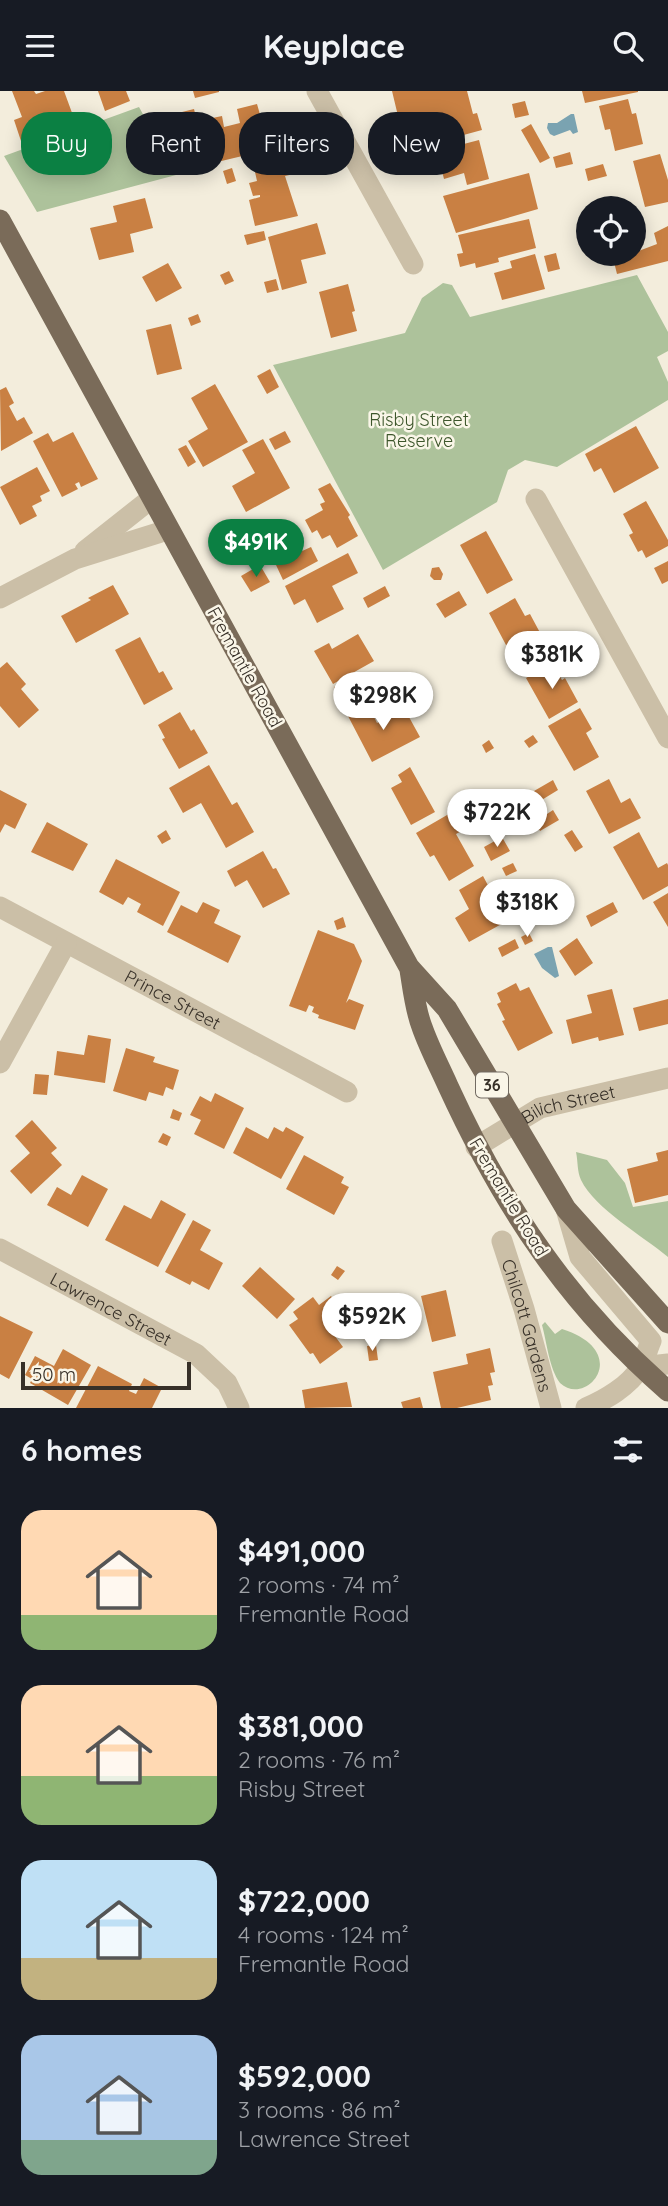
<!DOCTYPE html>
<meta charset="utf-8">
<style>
:root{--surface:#171b24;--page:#20242c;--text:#f1f3f6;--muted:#9ea1a6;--accent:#0b8043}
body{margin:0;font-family:Quicksand,sans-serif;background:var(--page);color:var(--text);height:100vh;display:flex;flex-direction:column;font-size:26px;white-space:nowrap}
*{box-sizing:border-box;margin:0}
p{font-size:23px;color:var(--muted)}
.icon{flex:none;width:38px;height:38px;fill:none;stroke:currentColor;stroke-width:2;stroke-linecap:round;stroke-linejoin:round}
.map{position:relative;height:1317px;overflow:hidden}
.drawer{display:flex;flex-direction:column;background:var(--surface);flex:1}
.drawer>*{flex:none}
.hud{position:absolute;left:21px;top:21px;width:626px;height:63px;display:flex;gap:14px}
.controls{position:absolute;left:576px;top:105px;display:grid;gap:14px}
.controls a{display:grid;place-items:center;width:70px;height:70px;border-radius:50%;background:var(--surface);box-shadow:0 4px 18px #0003;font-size:35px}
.scale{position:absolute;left:21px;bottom:18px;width:170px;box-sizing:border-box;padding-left:7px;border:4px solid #373028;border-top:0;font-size:19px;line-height:24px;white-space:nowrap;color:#373028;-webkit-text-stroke:5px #faf6e8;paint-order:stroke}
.price{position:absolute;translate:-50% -60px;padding:0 16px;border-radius:24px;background:#fff;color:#222;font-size:23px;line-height:46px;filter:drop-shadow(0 2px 4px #0008)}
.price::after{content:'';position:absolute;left:50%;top:42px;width:21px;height:16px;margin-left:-10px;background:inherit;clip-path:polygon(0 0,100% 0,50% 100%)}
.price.on{background:var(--accent);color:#fff}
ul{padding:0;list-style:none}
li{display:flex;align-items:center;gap:21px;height:175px;padding:0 21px}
li span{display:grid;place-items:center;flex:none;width:196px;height:140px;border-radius:21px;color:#555}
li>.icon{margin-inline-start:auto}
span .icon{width:84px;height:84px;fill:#fffc;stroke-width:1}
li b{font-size:30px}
h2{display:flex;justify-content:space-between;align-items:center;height:84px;padding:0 21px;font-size:30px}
.chip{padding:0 24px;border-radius:28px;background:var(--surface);box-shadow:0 4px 18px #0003;font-size:24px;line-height:63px}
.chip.on{background:var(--accent);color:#fff}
header{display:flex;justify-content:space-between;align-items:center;height:91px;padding:0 21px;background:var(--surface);font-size:32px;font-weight:700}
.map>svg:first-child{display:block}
.green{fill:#adc29b}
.water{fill:#7aa3b1}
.building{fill:#c98043}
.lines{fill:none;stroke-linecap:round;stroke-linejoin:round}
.minor{stroke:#cbbfa7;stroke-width:21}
.major{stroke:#7a6b59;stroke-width:21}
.labels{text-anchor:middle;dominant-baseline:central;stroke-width:5;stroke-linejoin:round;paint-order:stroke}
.shield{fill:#faf6e8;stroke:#726b62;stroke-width:2}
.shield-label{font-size:16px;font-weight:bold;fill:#373028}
.park-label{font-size:18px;fill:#3d562b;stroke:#faf6e8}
.street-label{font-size:18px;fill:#373028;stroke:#faf6e8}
</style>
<header><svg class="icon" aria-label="menu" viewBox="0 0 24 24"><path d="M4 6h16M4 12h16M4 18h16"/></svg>Keyplace<svg class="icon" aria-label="search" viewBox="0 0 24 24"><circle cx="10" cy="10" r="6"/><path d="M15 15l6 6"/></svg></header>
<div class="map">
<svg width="668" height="1317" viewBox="0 0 668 1317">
<rect width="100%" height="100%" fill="#f3eddc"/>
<!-- green -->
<path class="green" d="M139 16 176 84 37 121 4 65Z
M637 184 668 241V260L657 266 668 291V309L557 376 525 369 508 379 497 411 383 479 273 274 405 242 422 207 443 192 452 194 470 226Z
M576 1061 607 1069 625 1092 633 1116 668 1110V1166C643 1145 595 1118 581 1089 577 1081 578 1070 576 1061Z
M545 1231 555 1243 562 1238C634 1261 586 1317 560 1292 549 1277 547 1252 542 1234Z"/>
<!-- water -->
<path class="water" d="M571 23H574L578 41 573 43 570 39 554 45 550 43 547 37 548 32H557Z
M548 856H552L559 885 555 887 542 877 534 863Z"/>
<!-- building -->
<path class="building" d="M12 0H34L36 3 45 0H64L75 30 21 50 14 29 22 26Z
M98 0H126L130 10 105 20Z
M193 0H219V1L195 7Z
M392 0H467L473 23 477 22 482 39 419 56 414 36 406 38 402 24 398 25Z
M582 0H638V1L585 12Z
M628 8 632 23 636 22 643 53 615 60 610 38 605 39 599 15Z
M525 10 529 24 515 27 512 13Z
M257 13 263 34 270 32 276 57 213 72 203 29 222 25 224 36 240 32 237 18Z
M194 18 199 38 179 43 174 23Z
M531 33 550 67 540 72 521 39Z
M479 49 489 88 467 94 464 82 444 88 437 60Z
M298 61 303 81 285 85 298 125 255 135 249 109 260 106V104L253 105 249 92 257 90 253 72Z
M570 61 573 73 556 77 553 66Z
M660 63 668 89V111L645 116 633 70Z
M193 70 196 81 187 83 184 72Z
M603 73 607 85 588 90 585 78Z
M232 77 236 90 227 93 223 80Z
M529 82 538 118 456 142 443 105Z
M145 107 153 137 130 143 134 161 99 169 90 137 117 131 113 115Z
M529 128 536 157 498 167 499 171 476 177 475 172 460 176 457 163 463 162 458 144Z
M317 132 326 163 301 169 307 192 282 199 268 146Z
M668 135V170L617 183 612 163H634V156L636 161 657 153 654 142Z
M585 139 588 145V164L577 143Z
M264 140 266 149 247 154 244 144Z
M556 162 560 178 548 181 544 165Z
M535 163 545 198 502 209 494 182 512 177 510 170Z
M168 172 182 197 156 211 142 186Z
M229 180 234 190 225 194 220 184Z
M276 188 279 199 267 202 264 191Z
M348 193 355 220 352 221 357 240 331 247 319 201Z
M198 223 201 231 191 235 188 227Z
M171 233 182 278 157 284 146 239Z
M270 278 279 296 267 303 257 285Z
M215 293 248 351 203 376 188 350 208 338 191 307Z
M6 296 14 312 9 315 17 330 24 326 33 342 1 360 0 299Z
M636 335 659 377 614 402 601 377 594 381 585 363Z
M285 340 291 351 275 359 269 348Z
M73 341 98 388 81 396 79 391 75 393 78 398 62 406 33 350 48 342 53 351Z
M263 348 290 397 246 421 232 395 255 382 242 359Z
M186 354 196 371 188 376 178 358Z
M37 376 50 400 40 405 42 410 32 415 37 425 20 434 0 396Z
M330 392 350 424 348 426 358 445 337 457 330 444 322 448 317 439 312 442 305 429 323 419 320 413 325 411 318 398Z
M646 410 668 449V455L646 467 642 459 638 461 629 444 633 442 623 423Z
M286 434 300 461 311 456 318 470 283 489 263 446Z
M486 440 513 489 487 503 460 454Z
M348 462 358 482 332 495 344 518 317 532 305 508 294 514 285 495Z
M668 470V490L662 493 654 477Z
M260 474 270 491 251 501 241 485Z
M439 476 443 483 441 489H434L430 485 432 477Z
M113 494 129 523 76 552 61 525 91 509 88 507Z
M385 495 390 505 368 517 363 507Z
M459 500 467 514 445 527 436 513Z
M515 507 525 525 530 523 545 551 513 567 489 522Z
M358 543 374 570 333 593 314 560 329 552 332 558Z
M140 546 159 582 163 580 173 598 144 614 115 559Z
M7 571 26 593 21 598 39 619 19 637 0 615V577Z
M552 572 562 589 565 587 578 611 549 628 526 587Z
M355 584 364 600 343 612 334 596Z
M368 614 377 632 404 617 420 646 372 671 348 625Z
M580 617 592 638 586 642 599 666 574 680 548 635Z
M180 621 191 640 194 638 208 662 179 678 162 648 165 647 158 634Z
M533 644 538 651 529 657 524 650Z
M489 649 494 657 486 662 482 654Z
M209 674 232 714 237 711 254 741 226 757 201 712 183 722 169 697Z
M410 676 435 721 411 734 391 697 402 691 398 684Z
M609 688 621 712 630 707 641 727 609 743 586 700Z
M553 689 558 699 540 710 534 700Z
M0 699 27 713 15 738 5 733 0 742Z
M553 719 559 729 540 740 535 731Z
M454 720 465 738 456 743 474 775 449 790 434 764 430 766 416 742Z
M47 731 88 753 73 780 31 761Z
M166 739 171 748 162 753 157 745Z
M572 739 583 756 575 761 564 744Z
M639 741 658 777 667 772 668 774V795L643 809 613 756Z
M502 746 510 760 491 770 484 756Z
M263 760 273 778 276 777 290 803 263 817 247 789 235 796 227 780Z
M116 768 180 801 163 835 137 821 141 813 128 806 123 814 99 801Z
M513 772 517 780 506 785 502 777Z
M483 785 507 830 469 851 455 827 469 818 459 799Z
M668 802V836L653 811Z
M203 811 220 819 214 832 241 845 228 872 167 841 181 814 197 822Z
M613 811 618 821 591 836 586 825Z
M343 826 346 836 337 839 334 830Z
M318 839 354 853 362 870 346 912 349 908 364 914 355 939 318 927 319 924 312 921 314 916 309 914 306 921 289 915Z
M529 842 533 850 525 854 521 846Z
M577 847 593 872 575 885 559 860Z
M515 848 519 857 502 866 498 857Z
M516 892 520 900 529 896 553 942 518 960 502 930 505 929 497 913 501 911 497 902Z
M612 898 624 944 599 950 598 946 572 953 566 929 592 922 587 904Z
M668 908V933L639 940 633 917Z
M88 944 111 948 105 992 54 984 57 960 84 964Z
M126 957 155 966 153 971 179 979 173 999 166 996 163 1005 149 1001 146 1010 113 1000Z
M35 983 49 984 47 1004 33 1003Z
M215 1002 244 1017 224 1058 194 1043 201 1029 190 1024 200 1005 211 1011Z
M173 1018 182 1022 179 1030 170 1027Z
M32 1029 57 1057 51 1062 62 1074 31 1103 10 1080 30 1062 15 1045Z
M246 1036 268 1048 274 1036 283 1041 286 1036 304 1046 281 1088 233 1062Z
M163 1042 171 1046 167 1055 158 1051Z
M668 1059V1104L635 1112 627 1078 658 1070 656 1062Z
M304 1064 344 1086 341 1092 349 1096 334 1124 286 1098Z
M82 1084 108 1098 88 1136 47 1114 57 1096 71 1104Z
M161 1109 186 1123 158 1176 105 1149 124 1114 151 1128Z
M193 1129 211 1139 200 1159 223 1172 209 1199 192 1190 190 1194 165 1181Z
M337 1175 345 1180 338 1189 331 1184Z
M260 1176 295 1208 277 1228 242 1195Z
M446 1199 456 1245 432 1251 421 1205Z
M331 1205 350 1231 338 1240 333 1234 329 1237 343 1256 320 1273 313 1262 310 1263 289 1234 298 1228 293 1221 313 1206 319 1214Z
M401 1207 408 1226 389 1232 382 1214Z
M0 1225 33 1241 9 1288 0 1283Z
M376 1254 378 1269 369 1270 367 1255Z
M490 1257 495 1281 490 1282 493 1294 488 1295 491 1309 457 1317H441L433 1281 468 1273 466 1263Z
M63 1258 91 1274 68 1314 30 1292 32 1288 25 1284 35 1265 54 1275Z
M98 1275 132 1293 129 1300 136 1303 144 1287 162 1297 152 1317H76Z
M347 1291 352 1316 305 1317 302 1299Z
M420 1306 423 1317H403L401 1311Z"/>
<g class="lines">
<!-- minor -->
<g class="minor">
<path d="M317 0 413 173"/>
<path d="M536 408 668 647"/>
<path d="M85 460 152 407"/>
<path d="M0 507 75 468 158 442 168 437"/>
<path id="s1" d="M0 816 347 1001"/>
<path d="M0 972 66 852"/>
<path id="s2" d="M476 1056 540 1017 668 987"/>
<path d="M566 1118 580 1166 651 1250C647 1259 645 1269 640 1277 629 1295 605 1309 586 1317"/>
<path id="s3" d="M502 1150 524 1218 551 1317"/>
<path id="s4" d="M0 1158 196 1263 227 1292 239 1317"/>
<path d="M641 1276 668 1273"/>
</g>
<!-- major -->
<path class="major" d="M0 129 409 876 447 918 566 1118 668 1232
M410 879C413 897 415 918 422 936 429 956 439 975 448 995 503 1115 568 1213 668 1300"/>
</g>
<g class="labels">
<!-- shield labels -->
<rect class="shield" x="476" y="981.5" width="32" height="25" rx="5"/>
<g class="shield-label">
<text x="492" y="994">36</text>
</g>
<!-- park labels -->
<g class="park-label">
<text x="419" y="328">Risby Street<tspan x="419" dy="21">Reserve</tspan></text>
</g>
<!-- street labels -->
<g class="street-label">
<text transform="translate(245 576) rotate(61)">Fremantle Road</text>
<text stroke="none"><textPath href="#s1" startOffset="196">Prince Street</textPath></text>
<text stroke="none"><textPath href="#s2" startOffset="103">Bilich Street</textPath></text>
<text transform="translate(509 1106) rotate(59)">Fremantle Road</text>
<text stroke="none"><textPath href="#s4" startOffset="126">Lawrence Street</textPath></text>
<text stroke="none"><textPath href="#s3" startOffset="88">Chilcott Gardens</textPath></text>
</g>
</g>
</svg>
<div class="controls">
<a><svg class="icon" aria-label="locate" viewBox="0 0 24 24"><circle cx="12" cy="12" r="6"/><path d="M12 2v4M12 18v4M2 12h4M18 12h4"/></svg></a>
</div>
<div class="scale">50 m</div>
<b class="price on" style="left:256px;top:488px">$491K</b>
<b class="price" style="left:552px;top:600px">$381K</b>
<b class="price" style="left:383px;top:641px">$298K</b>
<b class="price" style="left:497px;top:758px">$722K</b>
<b class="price" style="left:527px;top:848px">$318K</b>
<b class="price" style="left:372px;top:1262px">$592K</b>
<div class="hud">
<a class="chip on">Buy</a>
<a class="chip">Rent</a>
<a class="chip">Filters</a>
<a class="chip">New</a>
</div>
</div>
<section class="drawer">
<h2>6 homes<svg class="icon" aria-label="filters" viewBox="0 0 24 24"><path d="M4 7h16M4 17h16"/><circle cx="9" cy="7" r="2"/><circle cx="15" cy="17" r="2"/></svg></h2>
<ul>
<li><span style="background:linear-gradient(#ffd9b3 75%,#8fb573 0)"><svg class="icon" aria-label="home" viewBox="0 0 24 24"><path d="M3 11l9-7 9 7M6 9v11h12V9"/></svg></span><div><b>$491,000</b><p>2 rooms · 74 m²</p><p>Fremantle Road</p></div></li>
<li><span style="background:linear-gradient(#ffd9b3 65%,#8fb573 0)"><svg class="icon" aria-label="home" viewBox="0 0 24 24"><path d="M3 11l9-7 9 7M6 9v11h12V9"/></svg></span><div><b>$381,000</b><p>2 rooms · 76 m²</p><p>Risby Street</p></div></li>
<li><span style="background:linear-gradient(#bfe0f5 70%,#c2b280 0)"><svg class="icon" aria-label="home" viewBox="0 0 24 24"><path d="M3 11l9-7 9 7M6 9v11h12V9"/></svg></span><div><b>$722,000</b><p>4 rooms · 124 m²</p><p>Fremantle Road</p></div></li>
<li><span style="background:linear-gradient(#a9c7e8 75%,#7fa58c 0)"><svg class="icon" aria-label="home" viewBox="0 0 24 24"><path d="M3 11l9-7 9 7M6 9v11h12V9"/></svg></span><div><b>$592,000</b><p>3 rooms · 86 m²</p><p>Lawrence Street</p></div></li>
</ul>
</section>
